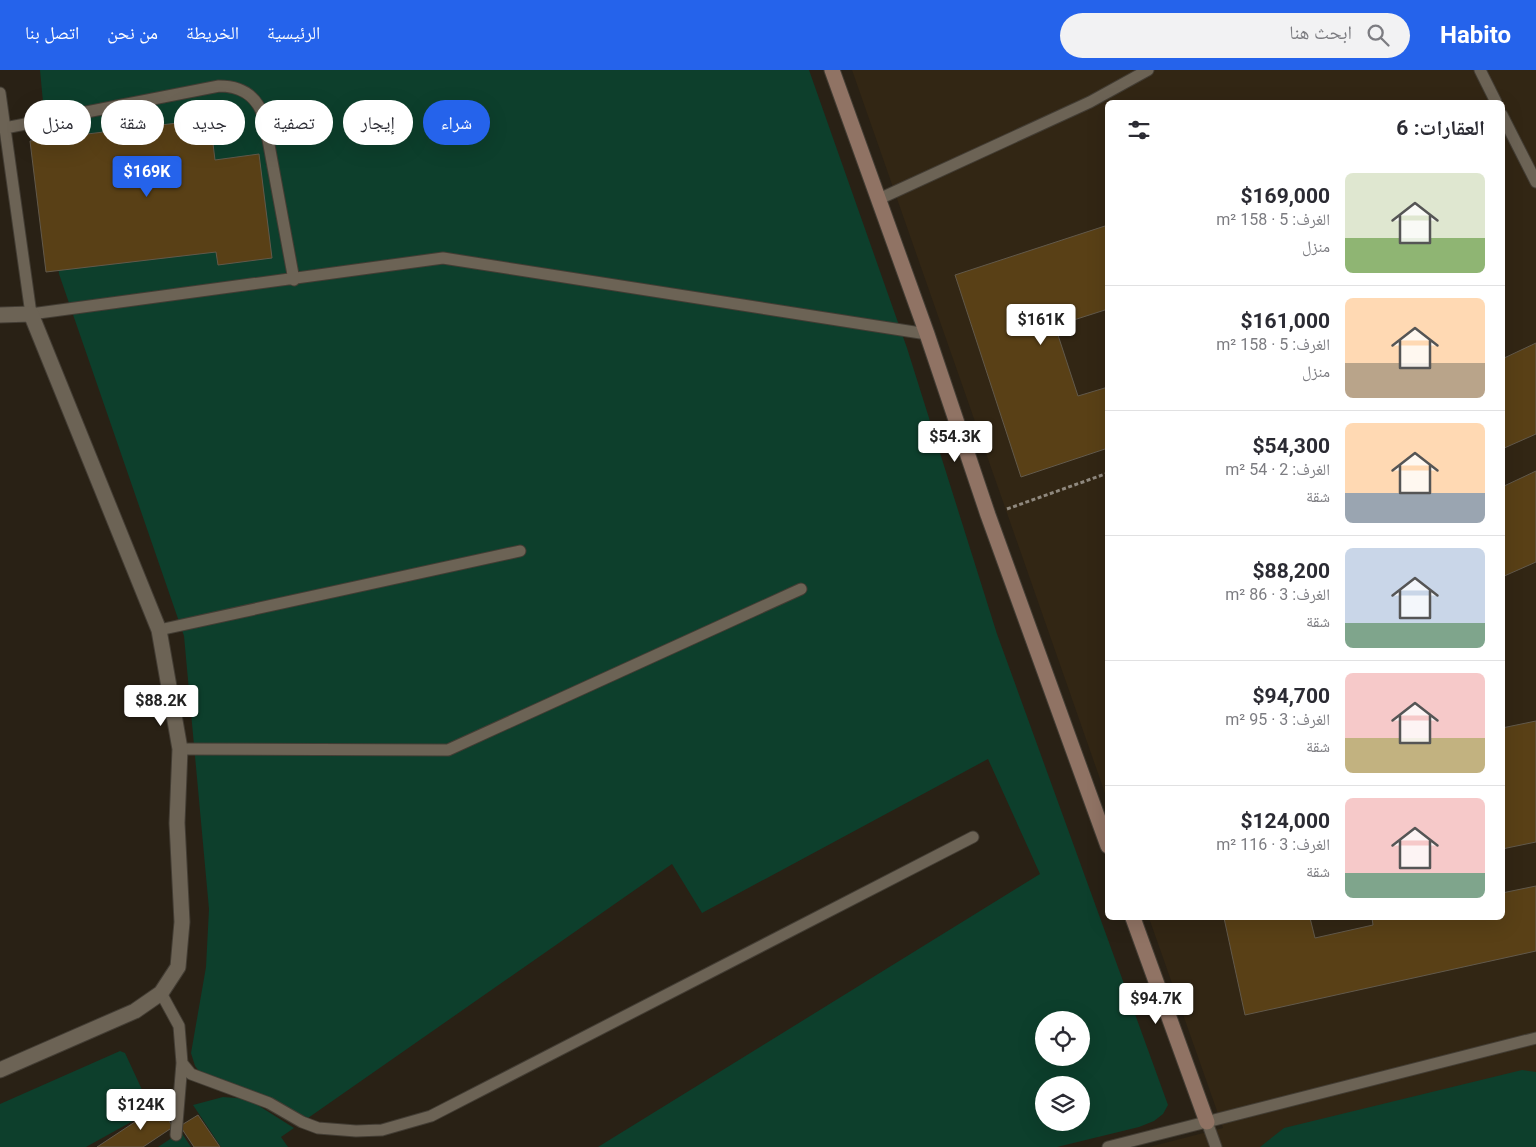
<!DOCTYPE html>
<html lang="ar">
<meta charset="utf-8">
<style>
:root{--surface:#fff;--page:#f2f2f3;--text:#2b2b33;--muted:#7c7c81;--line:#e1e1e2;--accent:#2563eb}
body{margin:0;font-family:Roboto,"Noto Naskh Arabic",sans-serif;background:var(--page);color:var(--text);direction:rtl;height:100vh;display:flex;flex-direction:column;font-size:19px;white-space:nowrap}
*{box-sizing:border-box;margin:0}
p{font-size:16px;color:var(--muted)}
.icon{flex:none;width:28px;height:28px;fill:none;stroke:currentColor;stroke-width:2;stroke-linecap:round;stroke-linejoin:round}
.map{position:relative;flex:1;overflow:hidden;direction:ltr}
.panel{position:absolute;left:1105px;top:30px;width:400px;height:820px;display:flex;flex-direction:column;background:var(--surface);border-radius:8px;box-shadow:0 5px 20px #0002;direction:rtl}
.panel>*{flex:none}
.guide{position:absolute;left:15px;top:30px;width:475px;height:45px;direction:rtl;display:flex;gap:10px}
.buttons{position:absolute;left:1035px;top:941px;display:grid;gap:10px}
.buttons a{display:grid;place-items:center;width:55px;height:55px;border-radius:50%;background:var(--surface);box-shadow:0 5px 20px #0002;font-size:25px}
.price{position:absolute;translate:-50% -42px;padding:0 11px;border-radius:5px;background:#fff;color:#222;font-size:16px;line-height:32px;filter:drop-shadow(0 1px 2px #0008)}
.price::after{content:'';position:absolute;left:50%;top:30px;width:15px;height:11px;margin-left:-8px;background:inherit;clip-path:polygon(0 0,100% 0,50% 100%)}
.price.current{background:var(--accent);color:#fff}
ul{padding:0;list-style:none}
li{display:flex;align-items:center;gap:15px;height:125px;padding:0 20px}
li+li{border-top:1px solid var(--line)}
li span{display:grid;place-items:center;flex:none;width:140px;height:100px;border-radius:8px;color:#555}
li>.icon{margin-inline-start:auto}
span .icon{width:60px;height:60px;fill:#fffc;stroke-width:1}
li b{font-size:21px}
h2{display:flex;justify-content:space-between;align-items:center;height:60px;padding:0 20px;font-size:21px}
.pill{padding:0 18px;border-radius:22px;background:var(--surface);box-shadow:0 5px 20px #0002;font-size:18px;line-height:45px}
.pill.current{background:var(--accent);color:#fff}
header{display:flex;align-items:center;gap:30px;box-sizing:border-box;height:70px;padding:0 25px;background:var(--accent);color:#fff}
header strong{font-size:24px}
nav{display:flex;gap:28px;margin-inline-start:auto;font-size:18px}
.search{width:350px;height:45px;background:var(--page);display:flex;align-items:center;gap:12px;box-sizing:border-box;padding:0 18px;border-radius:28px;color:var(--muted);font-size:19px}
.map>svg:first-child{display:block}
.built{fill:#322614}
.green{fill:#0d3f2c;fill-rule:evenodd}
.building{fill:#594016;stroke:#62594b}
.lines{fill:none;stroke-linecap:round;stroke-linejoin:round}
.lane-casing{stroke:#433d34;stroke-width:13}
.street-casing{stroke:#433d34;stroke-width:17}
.secondary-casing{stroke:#433d34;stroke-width:17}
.path{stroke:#8f887e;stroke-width:3;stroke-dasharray:4 2.5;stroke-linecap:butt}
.lane{stroke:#6c6355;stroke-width:11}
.street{stroke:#6c6355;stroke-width:15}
.secondary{stroke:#907364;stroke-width:15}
</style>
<header>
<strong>Habito</strong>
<div class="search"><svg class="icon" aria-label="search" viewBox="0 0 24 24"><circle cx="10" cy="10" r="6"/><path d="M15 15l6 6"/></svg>ابحث هنا</div>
<nav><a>الرئيسية</a><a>الخريطة</a><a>من نحن</a><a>اتصل بنا</a></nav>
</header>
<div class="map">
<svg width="1536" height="1077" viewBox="0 0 1536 1077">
<rect width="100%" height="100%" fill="#292115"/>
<!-- built -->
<path class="built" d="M852 0H1536V1077H1149L1223 1058 1149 848H1502V32H1108L1107 729Z"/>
<!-- green -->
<path class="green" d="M40 0H809L907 278 997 564 1168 1035 1163 1044 1154 1051 1139 1057 1057 1077H598L1040 804 988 689 702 843 672 794 308 1048 271 1029 201 1004 195 996 191 983 206 897 209 839 184 566 59 204ZM1044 950H1081V988H1044ZM1044 1015H1081V1052H1044Z
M120 981 125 983 150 1037 149 1042 86 1077H0V1034Z
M1522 1000 1536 1002V1077H1260L1284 1058Z
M223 1027 248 1029 294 1058 281 1067 288 1077H221L193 1035Z
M181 1062 191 1077H158Z"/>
<!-- building -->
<path class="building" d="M210 49 215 90 259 84 272 188 218 195 216 182 46 202 30 71Z
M1108 155V239L1055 256 1078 326 1108 317V378L1021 407 955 205Z
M1536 273V364L1502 379V289Z
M1536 401V492L1502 507V417Z
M1536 651V772L1502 779V658Z
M1536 816V881L1245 945 1224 848H1310L1315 868 1373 855 1372 848H1502V823Z
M159 1036 173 1057 143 1077H97Z
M198 1045 220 1077H194L180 1056Z"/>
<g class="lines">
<!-- lane casing -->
<g class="lane-casing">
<path id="lane" d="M1480 0 1496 32
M0 23 31 244 443 188 927 264
M1502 45 1536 112
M5 58 219 16C242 16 257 26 264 48L294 210
M879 129 1090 32 1148 0
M159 560 520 481
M180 679 448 680 801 519
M161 923 179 956 182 993 191 1004 269 1033 302 1052 318 1058 356 1061 382 1060 431 1046 973 767
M1207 1052 1216 1077
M176 1065 182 993
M1108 1077 1536 968"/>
</g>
<!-- street casing -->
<g class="street-casing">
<path id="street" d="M0 245 31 244 159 560 180 679 177 753 182 852 178 897 161 923 135 941 0 1000"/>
</g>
<!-- secondary casing -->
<g class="secondary-casing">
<path id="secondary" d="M832 0 927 264 988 445 1108 776
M1133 848 1207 1052"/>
</g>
<!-- path -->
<path class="path" d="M1007 439 1108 403"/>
<!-- lane -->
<use href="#lane" class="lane"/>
<!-- street -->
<use href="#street" class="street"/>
<!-- secondary -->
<use href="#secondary" class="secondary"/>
</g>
</svg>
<div class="buttons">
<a><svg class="icon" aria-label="locate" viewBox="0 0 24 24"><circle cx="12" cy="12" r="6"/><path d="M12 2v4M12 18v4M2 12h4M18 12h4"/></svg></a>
<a><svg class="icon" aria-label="layers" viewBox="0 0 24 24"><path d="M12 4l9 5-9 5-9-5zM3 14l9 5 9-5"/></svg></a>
</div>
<b class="price current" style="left:147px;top:128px">$169K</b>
<b class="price" style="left:1041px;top:276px">$161K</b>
<b class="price" style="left:955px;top:393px">$54.3K</b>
<b class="price" style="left:161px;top:657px">$88.2K</b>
<b class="price" style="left:1156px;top:955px">$94.7K</b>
<b class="price" style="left:141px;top:1061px">$124K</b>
<div class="guide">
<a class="pill current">شراء</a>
<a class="pill">إيجار</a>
<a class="pill">تصفية</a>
<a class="pill">جديد</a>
<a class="pill">شقة</a>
<a class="pill">منزل</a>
</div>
<section class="panel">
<h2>العقارات: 6<svg class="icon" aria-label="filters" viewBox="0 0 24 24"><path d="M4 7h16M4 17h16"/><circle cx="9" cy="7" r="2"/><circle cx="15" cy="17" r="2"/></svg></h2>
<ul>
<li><span style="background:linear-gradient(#dfe7d0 65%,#8fb573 0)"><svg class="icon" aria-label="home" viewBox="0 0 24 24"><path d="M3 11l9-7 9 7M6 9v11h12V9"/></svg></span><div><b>$169,000</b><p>الغرف: 5 · 158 m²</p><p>منزل</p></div></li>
<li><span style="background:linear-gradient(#ffd9b3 65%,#b9a48a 0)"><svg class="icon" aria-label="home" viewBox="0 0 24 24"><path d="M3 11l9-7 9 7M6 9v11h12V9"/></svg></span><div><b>$161,000</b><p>الغرف: 5 · 158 m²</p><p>منزل</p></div></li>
<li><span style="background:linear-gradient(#ffd9b3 70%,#9aa5b1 0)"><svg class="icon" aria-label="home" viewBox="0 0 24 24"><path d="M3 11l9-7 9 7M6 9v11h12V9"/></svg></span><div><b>$54,300</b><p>الغرف: 2 · 54 m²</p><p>شقة</p></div></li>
<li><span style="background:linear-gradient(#c9d6e8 75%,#7fa58c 0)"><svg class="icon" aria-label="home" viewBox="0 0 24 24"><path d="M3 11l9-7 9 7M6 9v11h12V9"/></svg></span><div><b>$88,200</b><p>الغرف: 3 · 86 m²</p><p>شقة</p></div></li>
<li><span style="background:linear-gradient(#f6c9c9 65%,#c2b280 0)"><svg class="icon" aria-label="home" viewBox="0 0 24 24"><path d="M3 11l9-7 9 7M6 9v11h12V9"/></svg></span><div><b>$94,700</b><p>الغرف: 3 · 95 m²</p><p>شقة</p></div></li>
<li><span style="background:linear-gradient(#f6c9c9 75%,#7fa58c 0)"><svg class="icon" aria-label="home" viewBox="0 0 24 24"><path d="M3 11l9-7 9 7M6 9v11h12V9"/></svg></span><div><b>$124,000</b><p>الغرف: 3 · 116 m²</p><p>شقة</p></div></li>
</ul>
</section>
</div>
